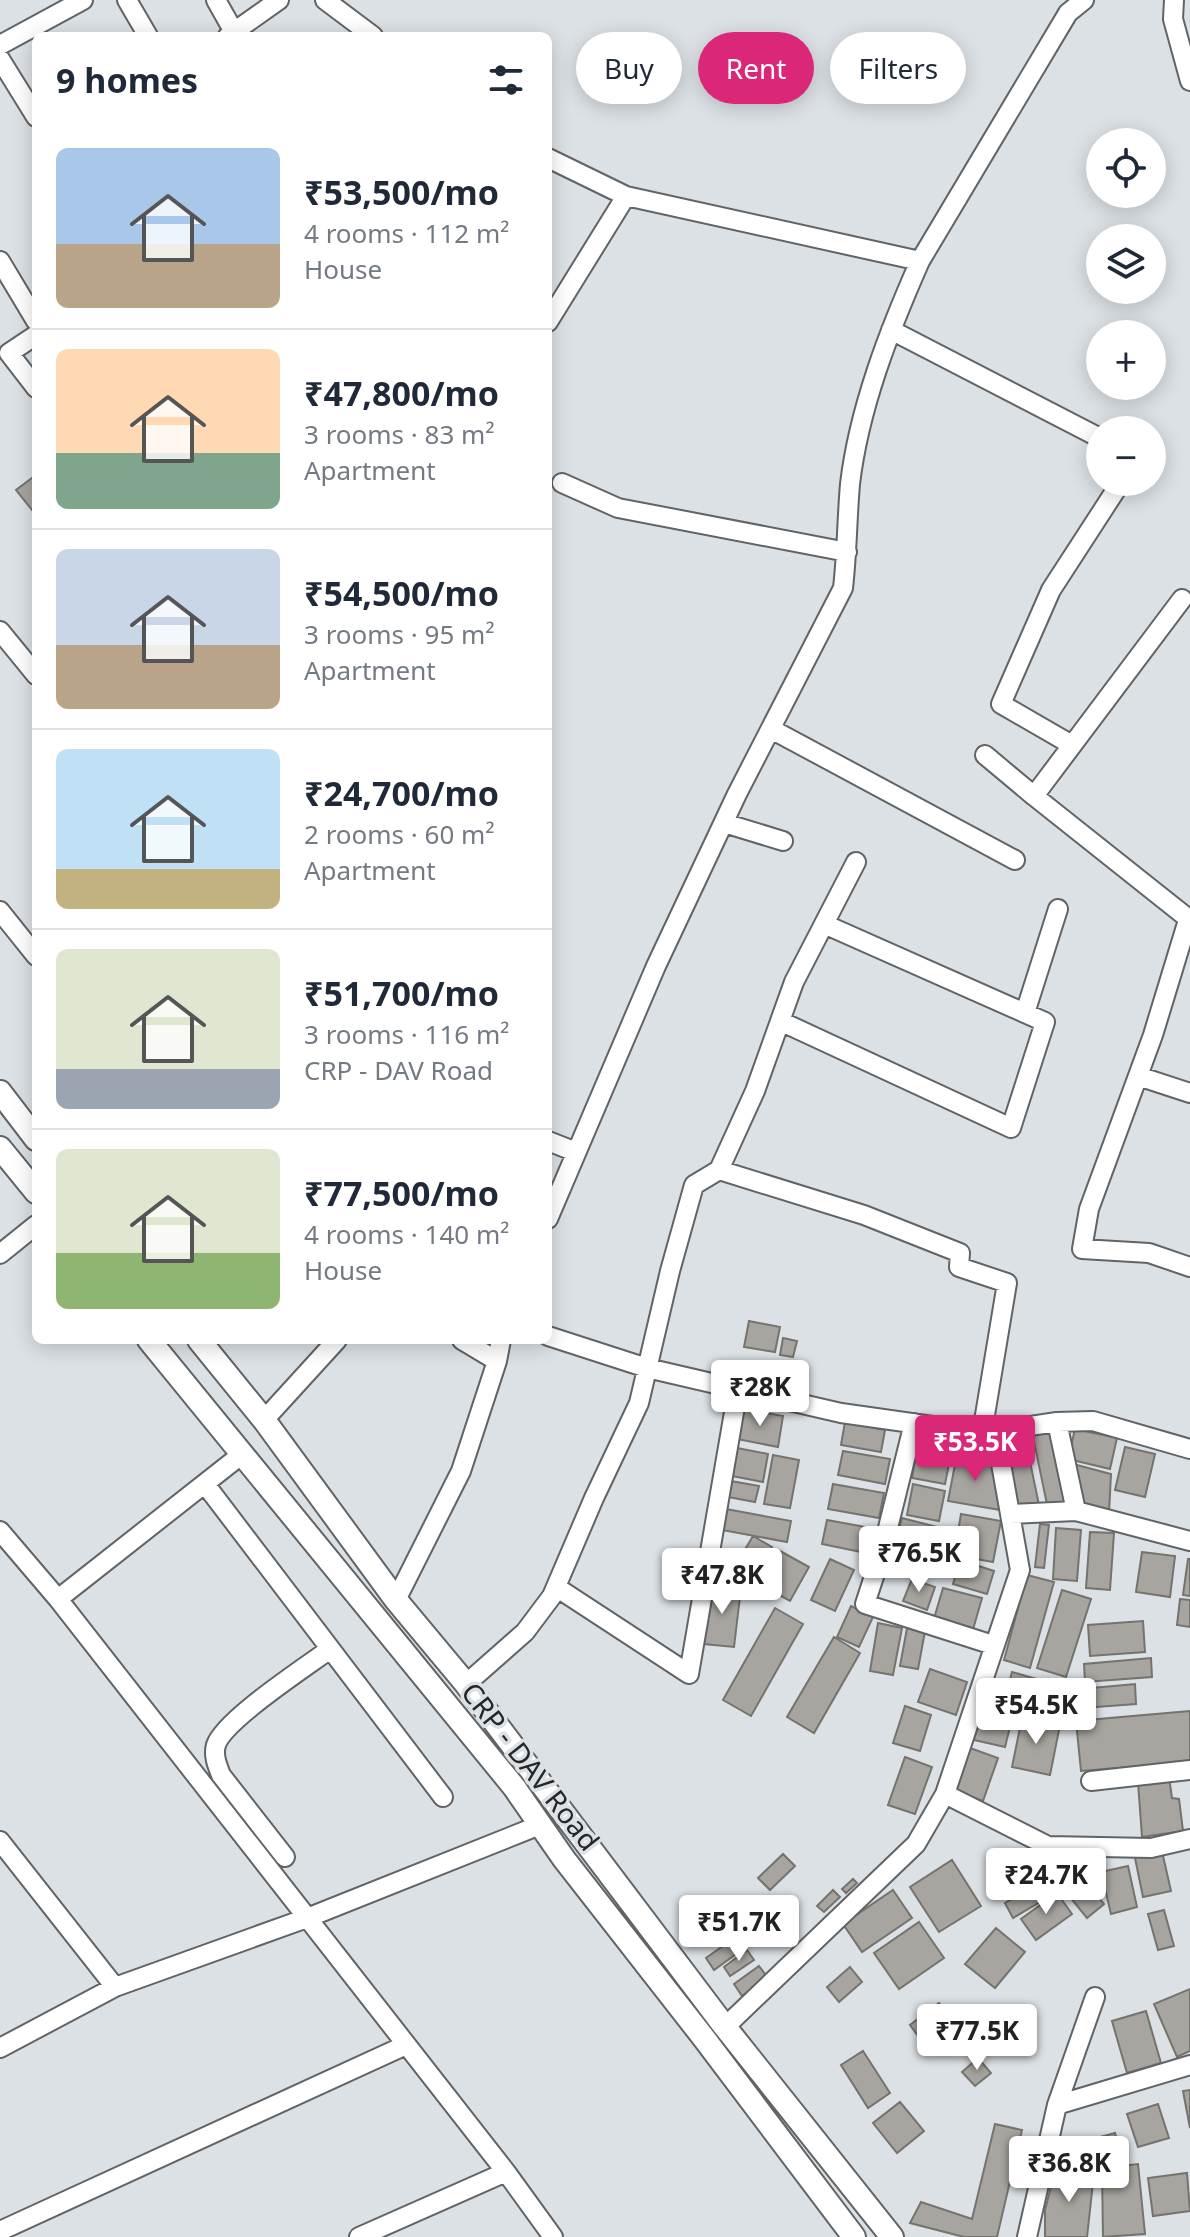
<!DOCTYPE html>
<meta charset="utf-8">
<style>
:root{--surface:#fff;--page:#f2f2f3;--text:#1f2937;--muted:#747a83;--line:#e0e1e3;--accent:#db2777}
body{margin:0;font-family:"Noto Sans",sans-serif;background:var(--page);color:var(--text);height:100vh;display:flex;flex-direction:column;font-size:30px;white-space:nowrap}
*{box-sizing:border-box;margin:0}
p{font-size:26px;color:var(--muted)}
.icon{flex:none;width:44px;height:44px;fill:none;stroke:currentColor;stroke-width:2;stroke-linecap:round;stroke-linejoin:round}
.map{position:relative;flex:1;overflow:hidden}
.panel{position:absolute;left:32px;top:32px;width:520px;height:1312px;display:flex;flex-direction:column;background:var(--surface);border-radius:12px;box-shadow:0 4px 20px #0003}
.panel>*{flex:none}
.banner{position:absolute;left:576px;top:32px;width:494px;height:72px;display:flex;gap:16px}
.tools{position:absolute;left:1086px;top:128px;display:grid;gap:16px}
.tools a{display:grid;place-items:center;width:80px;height:80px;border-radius:50%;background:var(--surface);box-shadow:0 4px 20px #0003;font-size:40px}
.price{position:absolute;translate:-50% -68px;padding:0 18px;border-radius:8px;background:#fff;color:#222;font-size:26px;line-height:52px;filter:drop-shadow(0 2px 4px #0008)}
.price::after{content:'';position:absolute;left:50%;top:48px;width:24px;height:18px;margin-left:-12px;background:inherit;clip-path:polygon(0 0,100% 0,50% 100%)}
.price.active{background:var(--accent);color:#fff}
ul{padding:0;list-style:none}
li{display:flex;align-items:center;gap:24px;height:200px;padding:0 24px}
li+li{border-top:2px solid var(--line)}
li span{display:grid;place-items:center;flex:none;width:224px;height:160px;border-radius:12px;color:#555}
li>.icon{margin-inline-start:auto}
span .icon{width:96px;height:96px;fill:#fffc;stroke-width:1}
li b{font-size:34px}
h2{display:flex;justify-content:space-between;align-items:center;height:96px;padding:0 24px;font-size:34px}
.pill{padding:0 28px;border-radius:36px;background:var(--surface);box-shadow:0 4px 20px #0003;font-size:28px;line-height:72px}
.pill.active{background:var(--accent);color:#fff}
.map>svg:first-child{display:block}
.building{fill:#a8a5a0;stroke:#75736e;stroke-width:2}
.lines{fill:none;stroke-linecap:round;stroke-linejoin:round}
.minor-casing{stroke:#606467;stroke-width:22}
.tertiary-casing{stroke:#606467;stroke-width:26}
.minor{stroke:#fff;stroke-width:18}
.tertiary{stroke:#fff;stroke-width:22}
.labels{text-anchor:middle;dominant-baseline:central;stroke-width:7;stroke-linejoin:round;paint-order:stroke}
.street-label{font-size:28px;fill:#242628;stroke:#dce1e5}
</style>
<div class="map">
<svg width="1190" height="2237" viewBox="0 0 1190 2237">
<rect width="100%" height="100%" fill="#dce1e5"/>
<!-- building -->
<path class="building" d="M36 475V515L16 490Z
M749 1321 780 1327 775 1352 744 1347Z
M783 1338 797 1341 793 1357 780 1355Z
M743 1409 783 1416 778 1447 737 1439Z
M845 1422 885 1430 881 1452 841 1445Z
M1051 1429 1067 1505 1048 1509 1032 1432Z
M1075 1429 1117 1438 1110 1469 1068 1459Z
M1024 1433 1039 1505 1019 1509 1005 1437Z
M732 1447 768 1454 763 1482 727 1475Z
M1125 1447 1155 1454 1145 1497 1115 1490Z
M917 1448 951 1454 945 1484 912 1478Z
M843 1451 890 1459 885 1484 838 1475Z
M957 1454 995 1462 1000 1510 948 1501Z
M773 1455 799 1460 790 1508 764 1504Z
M1073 1464 1111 1474 1109 1513 1077 1504Z
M731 1481 759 1486 755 1502 728 1497Z
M833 1484 884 1493 879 1518 828 1509Z
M913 1484 945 1491 939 1521 907 1515Z
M726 1509 791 1521 787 1542 722 1530Z
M961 1514 1001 1521 993 1562 954 1555Z
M902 1518 937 1527 925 1576 889 1567Z
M827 1520 871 1528 866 1553 822 1544Z
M1040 1524 1049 1525 1044 1568 1035 1567Z
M1056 1528 1081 1530 1077 1581 1053 1579Z
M1090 1532 1114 1533 1110 1590 1086 1588Z
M753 1536 772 1547 754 1577 735 1566Z
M780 1551 809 1567 790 1601 761 1585Z
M1142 1552 1175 1556 1170 1597 1136 1592Z
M830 1559 854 1570 835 1611 811 1600Z
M1188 1559H1190V1596L1183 1595Z
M960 1560 994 1571 987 1594 953 1584Z
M1027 1575 1054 1582 1030 1668 1004 1660Z
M912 1579 935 1587 927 1610 903 1601Z
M711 1584 741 1588 734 1647 704 1644Z
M943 1588 982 1598 972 1633 933 1622Z
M1062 1590 1091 1599 1066 1677 1037 1668Z
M1180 1599 1190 1600V1627L1177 1625Z
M851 1606 873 1617 859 1647 837 1637Z
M775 1608 803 1624 751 1716 723 1700Z
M1143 1621 1145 1652 1090 1656 1088 1625Z
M878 1623 902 1628 893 1675 870 1671Z
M908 1623 926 1626 918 1669 900 1666Z
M834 1637 860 1653 814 1733 787 1717Z
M1151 1658 1152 1677 1085 1682 1084 1664Z
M930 1669 967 1682 956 1715 918 1702Z
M1012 1672 1068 1688 1061 1713 1005 1698Z
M1135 1684 1136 1704 1083 1708 1081 1689Z
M983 1704 1014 1711 1005 1747 974 1740Z
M905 1706 931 1715 920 1751 893 1743Z
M1190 1711V1762L1081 1771 1076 1721Z
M1022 1718 1060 1725 1050 1775 1012 1767Z
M970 1748 998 1758 983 1801 955 1791Z
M905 1757 932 1767 915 1814 888 1805Z
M1169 1777 1172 1798 1179 1799 1183 1831 1142 1837 1138 1782Z
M1161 1847 1171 1891 1143 1897 1134 1853Z
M783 1854 795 1866 770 1890 758 1878Z
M952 1860 981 1906 939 1932 910 1887Z
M1069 1861 1104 1904 1087 1918 1052 1875Z
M1128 1866 1137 1907 1111 1914 1101 1872Z
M853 1879 857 1883 846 1893 842 1889Z
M1031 1887 1040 1902 1013 1918 1005 1903Z
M833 1890 840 1897 824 1912 817 1906Z
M893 1890 912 1918 862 1952 843 1924Z
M1057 1893 1072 1914 1036 1940 1021 1919Z
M1164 1910 1174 1946 1158 1950 1148 1914Z
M730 1919 738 1930 718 1944 710 1933Z
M919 1922 944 1958 899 1989 874 1953Z
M996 1928 1025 1952 995 1988 965 1964Z
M734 1938 743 1949 714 1970 706 1958Z
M747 1950 754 1960 730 1976 724 1967Z
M759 1966 768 1978 742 1996 734 1984Z
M850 1967 862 1982 839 2002 827 1987Z
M1190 1989V2051L1177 2057 1154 2004Z
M939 2003 957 2026 927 2048 910 2025Z
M1146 2011 1161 2063 1127 2073 1112 2021Z
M863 2051 890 2093 868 2108 841 2065Z
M978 2058 991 2073 975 2086 962 2072Z
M1190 2090V2128L1183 2091Z
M900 2102 924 2131 897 2153 873 2123Z
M1158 2104 1169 2138 1138 2147 1127 2114Z
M995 2124 1022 2130 997 2237H964L910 2223 921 2202 972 2219Z
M1115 2133 1121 2153 1077 2165 1071 2145Z
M1138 2164 1145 2234 1103 2237 1102 2168Z
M1056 2168 1094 2173 1087 2237H1045V2210Z
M1187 2173 1190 2211 1153 2216 1148 2178Z"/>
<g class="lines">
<!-- minor casing -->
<g class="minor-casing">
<path id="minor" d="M127 0 148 36
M216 0 234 32
M325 0 373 36
M1174 0 1173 19 1190 81
M228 36 279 0
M0 45 83 0
M0 59 36 117
M548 158 626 196 920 261
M0 261 36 321
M548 322 626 196
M891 330 1100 438
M36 335 9 353 36 388
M562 483 618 508 847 552
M1182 599 1034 796 1190 920
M0 631 36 675
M771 729 1015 860
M1072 745 1001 704 1051 590 1121 482
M985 755 1034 796
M724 823 783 841
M0 911 36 956
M1188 920 1153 1035 1089 1209 1082 1249 1149 1253 1190 1267
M1025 1013 1058 909
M780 1021 1011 1128 1045 1022 824 924
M1138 1076 1190 1093
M548 1141 576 1152
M719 1170 864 1215 960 1253 959 1267 1007 1283 982 1433
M548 1219 656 966 737 794 843 588C847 554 847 519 850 484 859 408 889 331 920 261L1068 13 1084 0
M0 1254 36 1225
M548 1336 647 1368 841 1413 982 1433 1057 1422 1093 1421 1190 1449
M462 1340 497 1361
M264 1420 337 1340
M1057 1422 1076 1511 1190 1541
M914 1423 882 1552 865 1604 993 1645
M205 1484 443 1797
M1010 1514 1076 1511
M0 1531 58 1599 506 2172 553 2237
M556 1587 689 1674 738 1389
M58 1599 241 1455
M396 1600 461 1471 497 1361 501 1340
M466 1684 525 1632 552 1596 594 1498 639 1403 670 1271 694 1185 719 1170 755 1091 794 982 856 862
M1091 1781 1190 1770
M945 1794 1048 1846 1151 1848 1190 1839
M0 1841 115 1987
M285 1857 221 1775C217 1765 213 1755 216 1745 224 1720 306 1667 330 1649
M725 2027 916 1844 945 1794 1020 1570 995 1430
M0 2048 115 1987 307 1918 540 1825
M1057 2105 1190 2065
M0 2231 406 2045
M359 2237 506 2172
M1027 2237 1057 2105 1095 1997"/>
</g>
<!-- tertiary casing -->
<g class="tertiary-casing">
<path id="tertiary" d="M0 1092 36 1139
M0 1148 36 1192
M149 1340 514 1787 564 1859 703 2037 854 2237
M199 1340 264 1420 396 1600 466 1684 725 2027 892 2237"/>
</g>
<!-- minor -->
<use href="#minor" class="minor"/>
<!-- tertiary -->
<use href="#tertiary" class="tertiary"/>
</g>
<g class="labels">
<!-- street labels -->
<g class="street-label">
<text transform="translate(531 1766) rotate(52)">CRP - DAV Road</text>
</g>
</g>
</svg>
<div class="tools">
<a><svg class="icon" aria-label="locate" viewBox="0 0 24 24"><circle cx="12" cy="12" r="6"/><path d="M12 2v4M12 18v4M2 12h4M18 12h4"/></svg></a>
<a><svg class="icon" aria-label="layers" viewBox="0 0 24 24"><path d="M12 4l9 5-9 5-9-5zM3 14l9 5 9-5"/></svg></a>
<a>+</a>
<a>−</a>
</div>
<b class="price" style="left:760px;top:1428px">₹28K</b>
<b class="price active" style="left:975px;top:1483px">₹53.5K</b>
<b class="price" style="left:919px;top:1594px">₹76.5K</b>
<b class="price" style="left:722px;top:1616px">₹47.8K</b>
<b class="price" style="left:1036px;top:1746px">₹54.5K</b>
<b class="price" style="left:1046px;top:1916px">₹24.7K</b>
<b class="price" style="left:739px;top:1963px">₹51.7K</b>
<b class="price" style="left:977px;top:2072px">₹77.5K</b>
<b class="price" style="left:1069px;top:2204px">₹36.8K</b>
<div class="banner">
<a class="pill">Buy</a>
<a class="pill active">Rent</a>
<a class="pill">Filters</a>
</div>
<section class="panel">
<h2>9 homes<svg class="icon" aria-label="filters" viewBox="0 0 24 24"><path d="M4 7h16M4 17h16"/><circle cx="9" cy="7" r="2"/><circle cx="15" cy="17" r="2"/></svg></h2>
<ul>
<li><span style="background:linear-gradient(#a9c7e8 60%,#b9a48a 0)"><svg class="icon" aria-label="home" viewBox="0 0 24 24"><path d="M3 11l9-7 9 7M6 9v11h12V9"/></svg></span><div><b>₹53,500/mo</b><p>4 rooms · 112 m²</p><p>House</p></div></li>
<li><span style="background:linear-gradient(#ffd9b3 65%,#7fa58c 0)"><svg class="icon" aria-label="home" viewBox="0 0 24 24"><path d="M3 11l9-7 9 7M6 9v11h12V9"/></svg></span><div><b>₹47,800/mo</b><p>3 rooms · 83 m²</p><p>Apartment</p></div></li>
<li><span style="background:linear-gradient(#c9d6e8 60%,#b9a48a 0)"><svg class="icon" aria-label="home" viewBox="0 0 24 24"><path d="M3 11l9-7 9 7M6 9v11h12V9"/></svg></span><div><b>₹54,500/mo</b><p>3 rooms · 95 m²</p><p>Apartment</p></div></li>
<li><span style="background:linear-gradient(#bfe0f5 75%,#c2b280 0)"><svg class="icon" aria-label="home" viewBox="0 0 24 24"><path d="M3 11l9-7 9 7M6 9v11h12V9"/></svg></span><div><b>₹24,700/mo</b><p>2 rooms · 60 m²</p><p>Apartment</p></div></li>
<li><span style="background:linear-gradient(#dfe7d0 75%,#9aa5b1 0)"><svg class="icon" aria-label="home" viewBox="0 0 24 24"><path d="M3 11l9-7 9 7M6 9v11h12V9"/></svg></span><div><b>₹51,700/mo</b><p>3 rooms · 116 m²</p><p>CRP - DAV Road</p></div></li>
<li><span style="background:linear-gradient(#dfe7d0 65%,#8fb573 0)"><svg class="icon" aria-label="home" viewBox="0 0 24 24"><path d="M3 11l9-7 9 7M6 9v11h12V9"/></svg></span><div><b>₹77,500/mo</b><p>4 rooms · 140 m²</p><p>House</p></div></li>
</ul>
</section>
</div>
